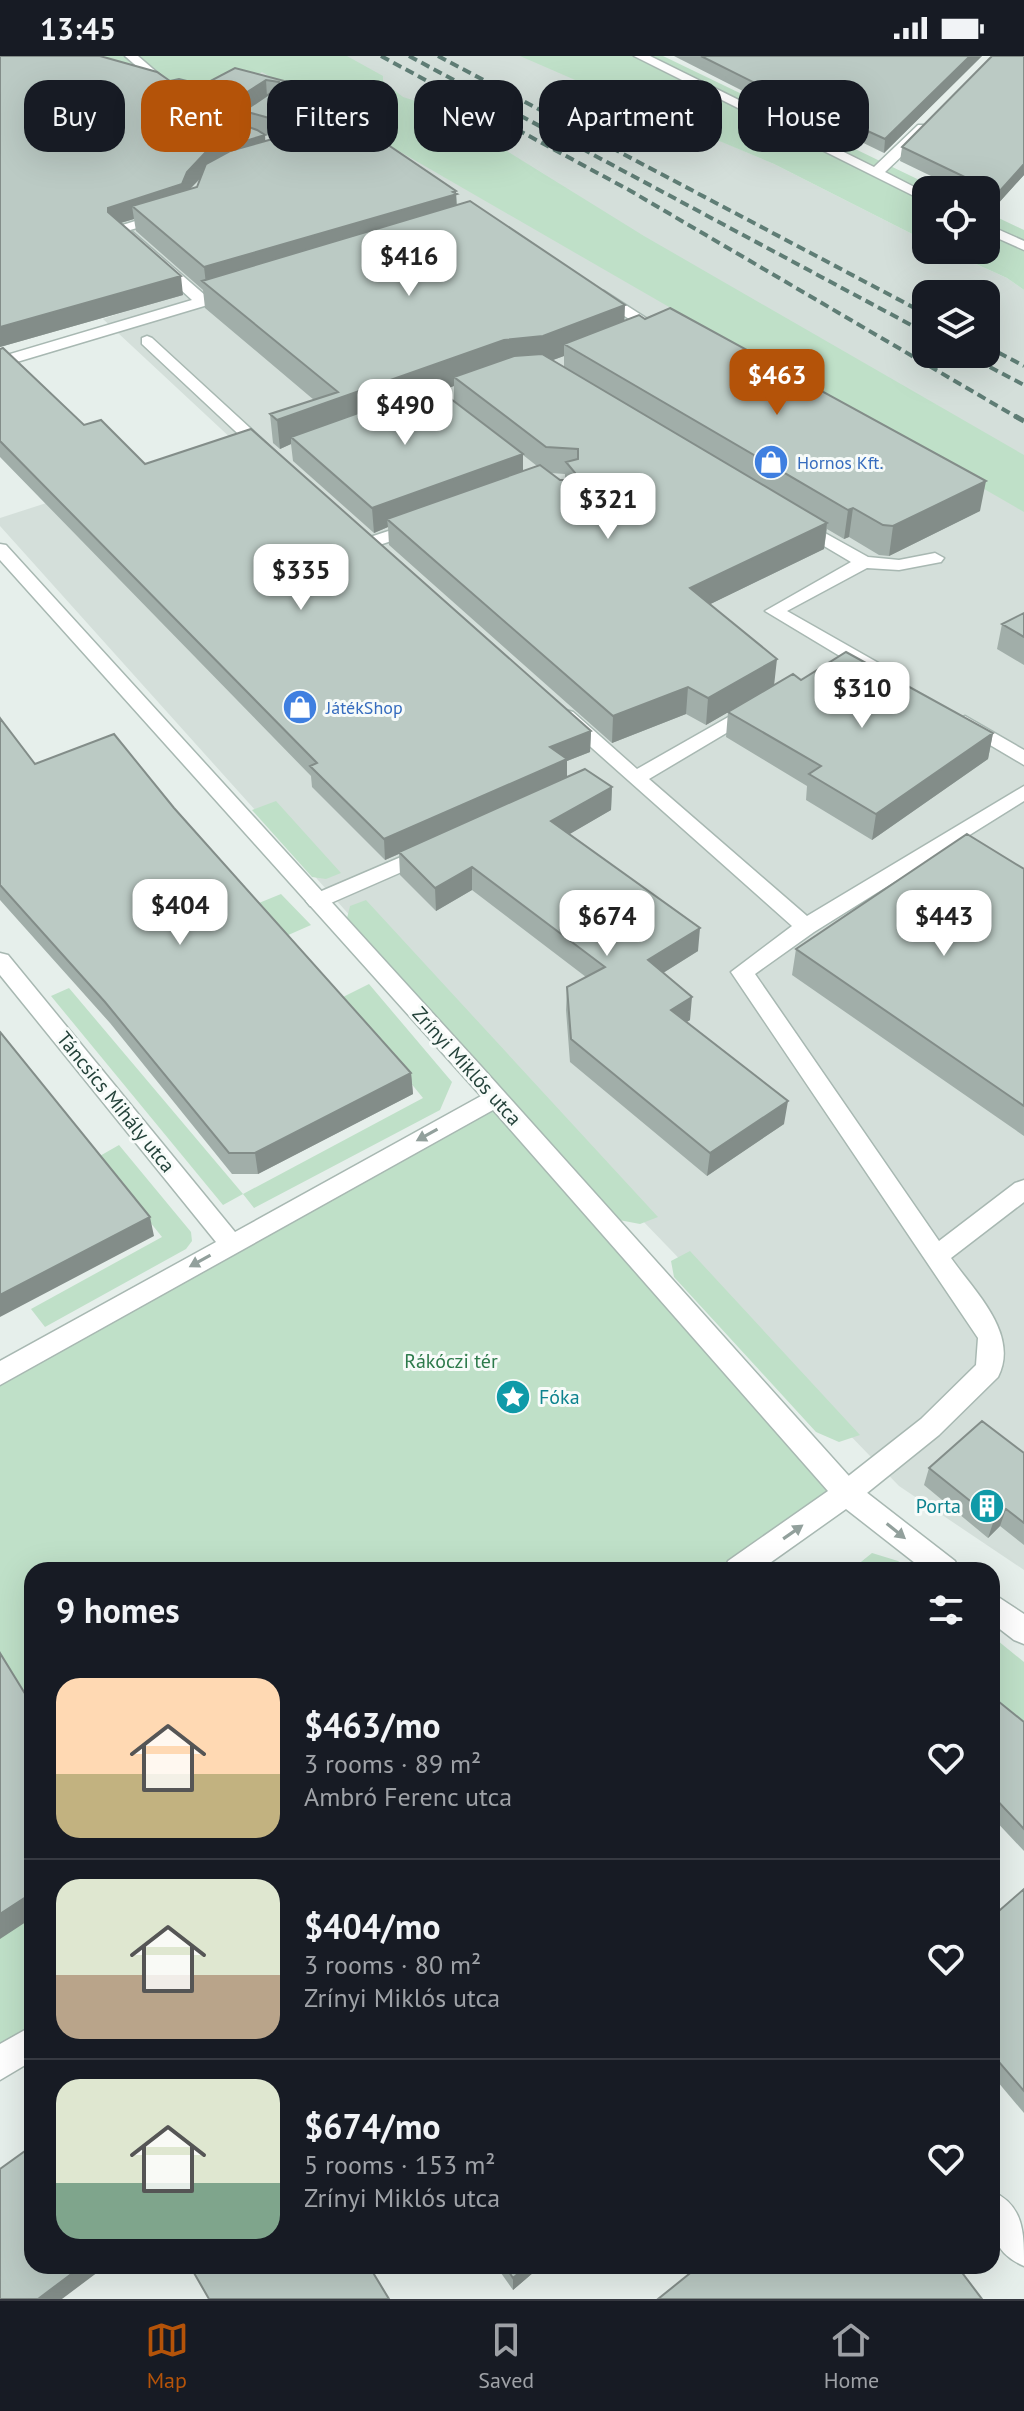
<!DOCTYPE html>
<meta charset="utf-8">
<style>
:root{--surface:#171b24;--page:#242831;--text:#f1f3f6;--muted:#9ea1a6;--line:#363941;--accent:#b45309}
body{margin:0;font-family:"PT Sans",sans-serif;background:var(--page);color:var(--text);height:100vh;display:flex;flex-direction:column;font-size:30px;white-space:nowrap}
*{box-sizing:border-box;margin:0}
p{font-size:26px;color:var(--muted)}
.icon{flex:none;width:44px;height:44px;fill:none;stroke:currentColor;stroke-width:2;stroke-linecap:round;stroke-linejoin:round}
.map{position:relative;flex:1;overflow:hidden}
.side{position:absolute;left:24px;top:1506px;width:976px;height:712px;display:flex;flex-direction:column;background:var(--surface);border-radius:24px;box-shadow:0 8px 32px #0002}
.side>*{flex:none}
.guide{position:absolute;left:24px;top:24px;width:976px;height:72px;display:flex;gap:16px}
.fabs{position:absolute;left:912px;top:120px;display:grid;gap:16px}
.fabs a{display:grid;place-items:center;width:88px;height:88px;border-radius:16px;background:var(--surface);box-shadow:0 8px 32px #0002;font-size:40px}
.price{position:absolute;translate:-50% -68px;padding:0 18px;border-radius:16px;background:#fff;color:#222;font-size:26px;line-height:52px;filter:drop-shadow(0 2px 4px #0008)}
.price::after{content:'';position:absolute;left:50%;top:48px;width:24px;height:18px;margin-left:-12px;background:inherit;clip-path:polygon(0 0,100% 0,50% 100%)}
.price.selected{background:var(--accent);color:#fff}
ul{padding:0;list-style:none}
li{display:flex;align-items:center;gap:24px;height:200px;padding:0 32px}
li+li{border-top:2px solid var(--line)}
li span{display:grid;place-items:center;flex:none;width:224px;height:160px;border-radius:24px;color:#555}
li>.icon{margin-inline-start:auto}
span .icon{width:96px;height:96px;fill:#fffc;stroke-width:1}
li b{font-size:34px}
h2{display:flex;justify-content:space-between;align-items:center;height:96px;padding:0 32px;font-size:34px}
.tag{padding:0 28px;border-radius:24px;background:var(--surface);box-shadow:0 8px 32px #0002;font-size:28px;line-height:72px}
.tag.selected{background:var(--accent);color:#fff}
.status{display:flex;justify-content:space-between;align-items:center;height:56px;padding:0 40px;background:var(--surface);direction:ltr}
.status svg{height:22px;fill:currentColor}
.tabs{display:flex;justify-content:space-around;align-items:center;height:112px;border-top:2px solid var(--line);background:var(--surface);font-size:22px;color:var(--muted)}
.tabs a{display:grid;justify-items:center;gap:4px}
.tabs .selected{color:var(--accent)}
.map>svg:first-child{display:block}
.built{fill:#d4dfda;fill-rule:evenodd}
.green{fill:#bfe0c8}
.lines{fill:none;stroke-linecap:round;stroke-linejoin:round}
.service-casing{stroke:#a8b8b2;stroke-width:3}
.minor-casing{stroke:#a8b8b2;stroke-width:3}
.service{fill:#fff;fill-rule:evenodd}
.minor{fill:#fff;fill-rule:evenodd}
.rail-far1{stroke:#5f7d75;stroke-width:4;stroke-dasharray:9 5;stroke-linecap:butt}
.rail{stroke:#5f7d75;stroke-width:5;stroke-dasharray:12 6;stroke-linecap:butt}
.wall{fill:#a1aea9;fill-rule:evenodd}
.shaded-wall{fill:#838d89}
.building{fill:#bbcac4;stroke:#838d89;stroke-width:2}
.oneway{fill:#92a09c}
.labels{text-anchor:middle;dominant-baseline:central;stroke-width:6;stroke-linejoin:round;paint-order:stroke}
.far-shop-label{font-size:18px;fill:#366cbe;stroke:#f7fbf9;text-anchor:start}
.street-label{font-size:20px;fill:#24423a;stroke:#f7fbf9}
.park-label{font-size:20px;fill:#2d7a4b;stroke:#f7fbf9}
.culture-label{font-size:20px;fill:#0d838f;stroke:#f7fbf9;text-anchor:start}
</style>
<div class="status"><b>13:45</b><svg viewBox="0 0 49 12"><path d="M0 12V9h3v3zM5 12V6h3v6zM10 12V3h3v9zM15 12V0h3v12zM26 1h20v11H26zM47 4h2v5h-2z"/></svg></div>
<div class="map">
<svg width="1024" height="2243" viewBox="0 0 1024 2243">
<rect width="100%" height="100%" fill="#e6efeb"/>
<!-- built -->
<path class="built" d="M259 0H523L774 108 926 185V194H945L1007 222 1024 234V1514L899 1430 379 892 0 470V462L235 386 103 263 170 240 87 167 147 79ZM926 238H986V298H926Z"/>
<!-- green -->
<path class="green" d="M44 0H347L383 20V25L403 41 428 49 463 68 644 180 1024 399V456L262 16 167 68 0 19Z
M520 0H663L940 134H926V185L774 108 686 71 678 64 612 40Z
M986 156 1024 174V234L1007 222 945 194H986Z
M276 745 341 817 326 823 312 821 252 754Z
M281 838 311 869 277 884 247 852Z
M366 844 658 1161 640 1168 619 1164 347 862 350 850Z
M369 928 452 1026 440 1054 254 1152 243 1138 223 1149 51 940 69 932 243 1138 423 1042 370 977 333 946Z
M496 1042 847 1437 738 1514H32V1986L0 2007V1318Z
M119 1089 191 1176 192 1185 186 1193 45 1271 31 1253 162 1181 98 1101Z
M690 1195 860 1379 839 1386 816 1376 674 1221 671 1205Z
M872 1497 898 1505 910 1514H851Z
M992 1580 1024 1606V1669L992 1643Z"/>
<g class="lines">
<!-- service casing -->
<g class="service-casing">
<path id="service" d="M125 0H138L175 32 165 35Z
M164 156 171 160 169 163 130 174 206 240 221 239V245L0 311V301L192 244 113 172Z
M599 234 604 235 663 273 660 276H650L594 241V235Z
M147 280 152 282 275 395 277 398 275 401H263L142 288V282Z
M798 462 868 501 899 504 935 497 944 502 941 506 899 514 867 512 787 555 882 609 884 613 882 617H868L765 555 851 506 792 471 789 467 792 463Z
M419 465 425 466 428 470 425 474 370 492 361 487 364 483Z
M753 647 760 649 763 653 760 657 649 723 807 860 1024 730V745L814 876 755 918 939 1185 1015 1127 1024 1124V1146L951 1202C974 1235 1020 1278 998 1321L939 1379 857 1445 847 1449 837 1445 833 1437 837 1429 921 1363 976 1309 978 1282 731 916 792 870 556 660 566 654 573 656 637 713Z
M965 660 1024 694V709L958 670 955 666Z
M429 789 436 791 439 796 436 801 324 850H310L306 845 310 840Z"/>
</g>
<!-- minor casing -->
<g class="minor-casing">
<path id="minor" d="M634 0H650L874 111 918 69H928V75L885 116 926 137V146Z
M986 168 1024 185V194L986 177Z
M0 488 6 489 480 1009 857 1429 955 1505 959 1514H924L846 1453 760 1514H724L728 1505 828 1435 493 1054 0 1329V1305L216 1186 0 919V897L8 899 235 1176 481 1040 0 504Z
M992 1537 1024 1558V1588L1014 1584 992 1567Z
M32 1970V2005L0 2024V1988Z
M992 2135C1024 2150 1024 2176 1024 2210 987 2194 992 2168 992 2135Z"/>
</g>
<!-- service -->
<use href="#service" class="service"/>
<!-- minor -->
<use href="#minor" class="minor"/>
<!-- rail-far1 -->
<path class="rail-far1" d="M381 0 629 134 1018 362
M409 0 926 277
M438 0 926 258
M986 290 1024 310
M965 298 1024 329"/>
<!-- rail -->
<path class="rail" d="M1015 360 1024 365"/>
</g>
<!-- wall -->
<path class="wall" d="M0 0 203 29 235 12 364 46 365 64 348 69V73L456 138 457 149 624 265 980 455 889 500 879 499 849 481 844 483 827 473 824 493 710 548 774 629 801 624 993 677 988 703 872 784 806 744 807 730 726 681 728 656 706 669 686 658 612 687 389 489 388 471 374 477 293 405 291 388 280 393 273 387 270 358 314 344 205 252 203 234 136 175 134 163 121 167 183 239 0 291ZM245 57 246 70 232 65ZM262 78 271 80 275 83 265 85V79ZM201 122 197 131 189 134ZM564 300V311L553 304ZM454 330V346L440 335ZM523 399 537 410 523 415ZM551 417 565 418V424H560Z
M674 0H982L884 97 845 78 835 82Z
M1024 0V119L995 151 986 147V134H960L900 105 902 91Z
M0 293 84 369 145 408 591 675 590 696 567 705V721L612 731 611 754 569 778 698 895 663 917 690 964 686 966 784 1068 707 1120 570 1006 566 954 567 931 586 921 472 834 436 855 400 819 399 798 385 804 312 731 311 720 0 401Z
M1024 557V609L997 593 1002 568Z
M0 662 35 708 174 752 411 1017 413 1038 258 1118H232L110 967 0 844Z
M1024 813V1080L792 919 796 893Z
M1024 1397V1489L1000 1470 988 1482 924 1429 929 1412Z
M992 1642 1024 1666V1795L992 1761Z
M1024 1833V2057L992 2019V1861Z
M496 2210H541L513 2234Z"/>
<!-- shaded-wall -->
<path class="shaded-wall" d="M970 0H982L884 97 885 83Z
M266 24 267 41 244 55 245 57 218 74 216 56Z
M364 46 365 64 348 69 349 84 286 92 284 74 333 55Z
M846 65 845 78 835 82 837 68Z
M265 79 266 98 207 115 189 134 132 150 134 163 110 170 108 152 187 116 205 97Z
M1024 108V119L995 151 998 137Z
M456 135 457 164 206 228 204 211Z
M181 220 183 239 0 291V271Z
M625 249 624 277 564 288V300L542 308 454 321V330L297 386 291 381V388L280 393 277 364 504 284Z
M523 398V423L387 463 388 471 374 477 372 452Z
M986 425 980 455 889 500 893 470Z
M853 452 849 481 844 483 848 454Z
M827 467 824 493 688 559 690 532Z
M777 603 774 630 706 669 708 642Z
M688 631 686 658 612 687 613 660Z
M591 675 590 696 567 705V724L385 804 384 783 550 691Z
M993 677 988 703 872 784 876 758Z
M612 731 611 754 551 789V765Z
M472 811V834L436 855 435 832Z
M700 872 698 895 647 927 648 904Z
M692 941 690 964 669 977 671 954Z
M411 1017 413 1038 258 1118 255 1097Z
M788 1045 784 1068 707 1120 710 1097Z
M150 1161 154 1180 0 1261V1239Z
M1006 1453 1000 1470 988 1482 994 1464Z
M32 1837V1862L0 1883V1858Z
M82 2210H106L62 2243H38Z
M527 2210H541L513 2234V2222Z"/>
<!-- building -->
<path class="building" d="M0 0H100L157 16 170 25 179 23 203 29 235 12 364 46 333 55 348 66 284 74 269 62 244 55 281 30 279 26 266 24 216 56 218 60 257 74 265 79 205 97 187 116 182 128 108 152V156L181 220 0 271Z
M701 0H970L885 83 846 65 837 68Z
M992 0H1024V108L998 137 902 91Z
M340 72 366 74 456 135 453 136 457 138 204 211 132 150 197 131 206 108 230 95 269 84Z
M470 145 625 249 543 280 504 284 277 364 270 358 338 336 202 225Z
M670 252 986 425 893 470 883 469 853 452 848 454 564 288 639 259 645 263Z
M3 292 84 369 101 364 145 408 251 373 591 675 550 691 567 703 384 783 310 710 317 707 0 385V293Z
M542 298 827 467 690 532 777 603 708 642 688 631 613 660 387 463 540 409 560 424H572L576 418 566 406 578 403V393L546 391 454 321 514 300Z
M434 330 523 398 372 452 291 381Z
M1024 557V581L1002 568Z
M846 596 993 677 876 758 809 718 821 710 728 656 793 618 801 624Z
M0 662 35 708 114 678 174 752 411 1017 255 1097H229L105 946 0 829Z
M585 713 612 731 551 765 700 872 648 904 692 941 671 954 788 1045 710 1097 571 983 567 931 605 911 472 811 435 832 399 796Z
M967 778 1024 813V1050L796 893Z
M0 976 150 1161 0 1239Z
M982 1365 1024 1397V1467L1006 1453 994 1464 929 1412Z
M0 1597 32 1649V1837L0 1858Z
M993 1641 1024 1666V1773L992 1739Z
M1024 1833V2035L992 1998V1861Z
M32 2090V2210H82L38 2243H0V2113Z
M190 2210H369L389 2243H209Z
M505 2210H527L513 2222Z
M699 2210H957L982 2243H658Z"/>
<!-- one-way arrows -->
<defs><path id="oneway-solid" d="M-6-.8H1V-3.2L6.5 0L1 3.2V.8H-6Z" transform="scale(2)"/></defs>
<g class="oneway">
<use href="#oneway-solid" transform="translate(427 1079) rotate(151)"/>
<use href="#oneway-solid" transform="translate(200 1205) rotate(151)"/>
<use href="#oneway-solid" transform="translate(896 1475) rotate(39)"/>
<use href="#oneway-solid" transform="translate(793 1476) rotate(-35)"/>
</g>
<!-- icons -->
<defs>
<g id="shop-disc" transform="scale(1.8)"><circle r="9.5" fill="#3f7fe0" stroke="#f7fbf9"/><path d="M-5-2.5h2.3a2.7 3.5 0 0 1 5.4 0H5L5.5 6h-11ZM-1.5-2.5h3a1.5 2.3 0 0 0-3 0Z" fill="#fff"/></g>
<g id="sight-disc" transform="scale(1.8)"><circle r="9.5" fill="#0f9aa8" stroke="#f7fbf9"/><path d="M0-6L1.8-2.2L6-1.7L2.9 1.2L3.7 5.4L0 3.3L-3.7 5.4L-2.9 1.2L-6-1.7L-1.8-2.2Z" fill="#fff"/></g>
<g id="building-disc" transform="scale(1.8)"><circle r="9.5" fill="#0f9aa8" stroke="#f7fbf9"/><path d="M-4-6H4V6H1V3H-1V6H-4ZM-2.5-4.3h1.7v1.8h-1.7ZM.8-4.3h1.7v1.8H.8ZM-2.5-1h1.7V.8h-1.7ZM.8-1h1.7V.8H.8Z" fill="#fff"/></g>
</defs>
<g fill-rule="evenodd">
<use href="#shop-disc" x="771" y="406"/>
<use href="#shop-disc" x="300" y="651"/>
<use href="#sight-disc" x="513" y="1341"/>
<use href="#building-disc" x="987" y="1450"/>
</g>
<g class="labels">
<!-- far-shop labels -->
<g class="far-shop-label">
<text x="797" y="406">Hornos Kft.</text>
<text x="326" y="651">JátékShop</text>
</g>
<!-- street labels -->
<g class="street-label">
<text transform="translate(467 1010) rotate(48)">Zrínyi Miklós utca</text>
<text transform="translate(116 1046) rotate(51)">Táncsics Mihály utca</text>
</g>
<!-- park labels -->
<g class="park-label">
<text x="451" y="1305">Rákóczi tér</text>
</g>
<!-- culture labels -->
<g class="culture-label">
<text x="539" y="1341">Fóka</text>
<text x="961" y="1450" text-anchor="end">Porta</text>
</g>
</g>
</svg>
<div class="fabs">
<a><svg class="icon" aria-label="locate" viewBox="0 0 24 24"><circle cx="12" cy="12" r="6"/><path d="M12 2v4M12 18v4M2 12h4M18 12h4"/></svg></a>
<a><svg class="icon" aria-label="layers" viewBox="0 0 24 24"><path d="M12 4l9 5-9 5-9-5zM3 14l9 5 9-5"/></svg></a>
</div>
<b class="price" style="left:409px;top:242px">$416</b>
<b class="price selected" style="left:777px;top:361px">$463</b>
<b class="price" style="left:405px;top:391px">$490</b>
<b class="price" style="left:608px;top:485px">$321</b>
<b class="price" style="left:301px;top:556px">$335</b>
<b class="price" style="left:862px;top:674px">$310</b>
<b class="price" style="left:180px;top:891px">$404</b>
<b class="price" style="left:607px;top:902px">$674</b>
<b class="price" style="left:944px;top:902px">$443</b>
<div class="guide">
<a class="tag">Buy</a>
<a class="tag selected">Rent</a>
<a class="tag">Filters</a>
<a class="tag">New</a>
<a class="tag">Apartment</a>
<a class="tag">House</a>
</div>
<section class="side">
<h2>9 homes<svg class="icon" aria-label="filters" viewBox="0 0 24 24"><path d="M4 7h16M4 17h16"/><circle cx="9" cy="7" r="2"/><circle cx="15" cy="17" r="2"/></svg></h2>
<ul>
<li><span style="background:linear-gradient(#ffd9b3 60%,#c2b280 0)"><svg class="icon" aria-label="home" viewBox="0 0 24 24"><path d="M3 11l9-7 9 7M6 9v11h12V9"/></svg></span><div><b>$463/mo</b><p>3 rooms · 89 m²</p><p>Ambró Ferenc utca</p></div><svg class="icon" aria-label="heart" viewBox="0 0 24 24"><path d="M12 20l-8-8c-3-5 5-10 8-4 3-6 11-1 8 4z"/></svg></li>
<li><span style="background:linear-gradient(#dfe7d0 60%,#b9a48a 0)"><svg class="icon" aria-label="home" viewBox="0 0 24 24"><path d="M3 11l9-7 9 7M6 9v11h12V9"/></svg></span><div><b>$404/mo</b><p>3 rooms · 80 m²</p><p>Zrínyi Miklós utca</p></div><svg class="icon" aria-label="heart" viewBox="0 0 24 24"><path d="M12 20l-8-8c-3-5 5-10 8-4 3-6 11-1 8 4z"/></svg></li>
<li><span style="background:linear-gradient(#dfe7d0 65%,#7fa58c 0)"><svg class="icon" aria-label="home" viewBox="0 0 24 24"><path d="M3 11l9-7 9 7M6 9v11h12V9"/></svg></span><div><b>$674/mo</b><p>5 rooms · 153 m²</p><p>Zrínyi Miklós utca</p></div><svg class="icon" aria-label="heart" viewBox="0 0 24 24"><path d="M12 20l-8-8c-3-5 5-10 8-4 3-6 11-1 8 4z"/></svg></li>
</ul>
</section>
</div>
<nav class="tabs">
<a class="selected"><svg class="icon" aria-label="map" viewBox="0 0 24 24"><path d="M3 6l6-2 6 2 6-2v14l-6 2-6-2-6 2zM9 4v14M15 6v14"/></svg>Map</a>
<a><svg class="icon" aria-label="saved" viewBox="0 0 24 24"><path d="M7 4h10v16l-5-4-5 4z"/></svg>Saved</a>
<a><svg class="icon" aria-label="home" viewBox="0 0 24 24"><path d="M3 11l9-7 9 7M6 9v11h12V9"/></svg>Home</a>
</nav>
